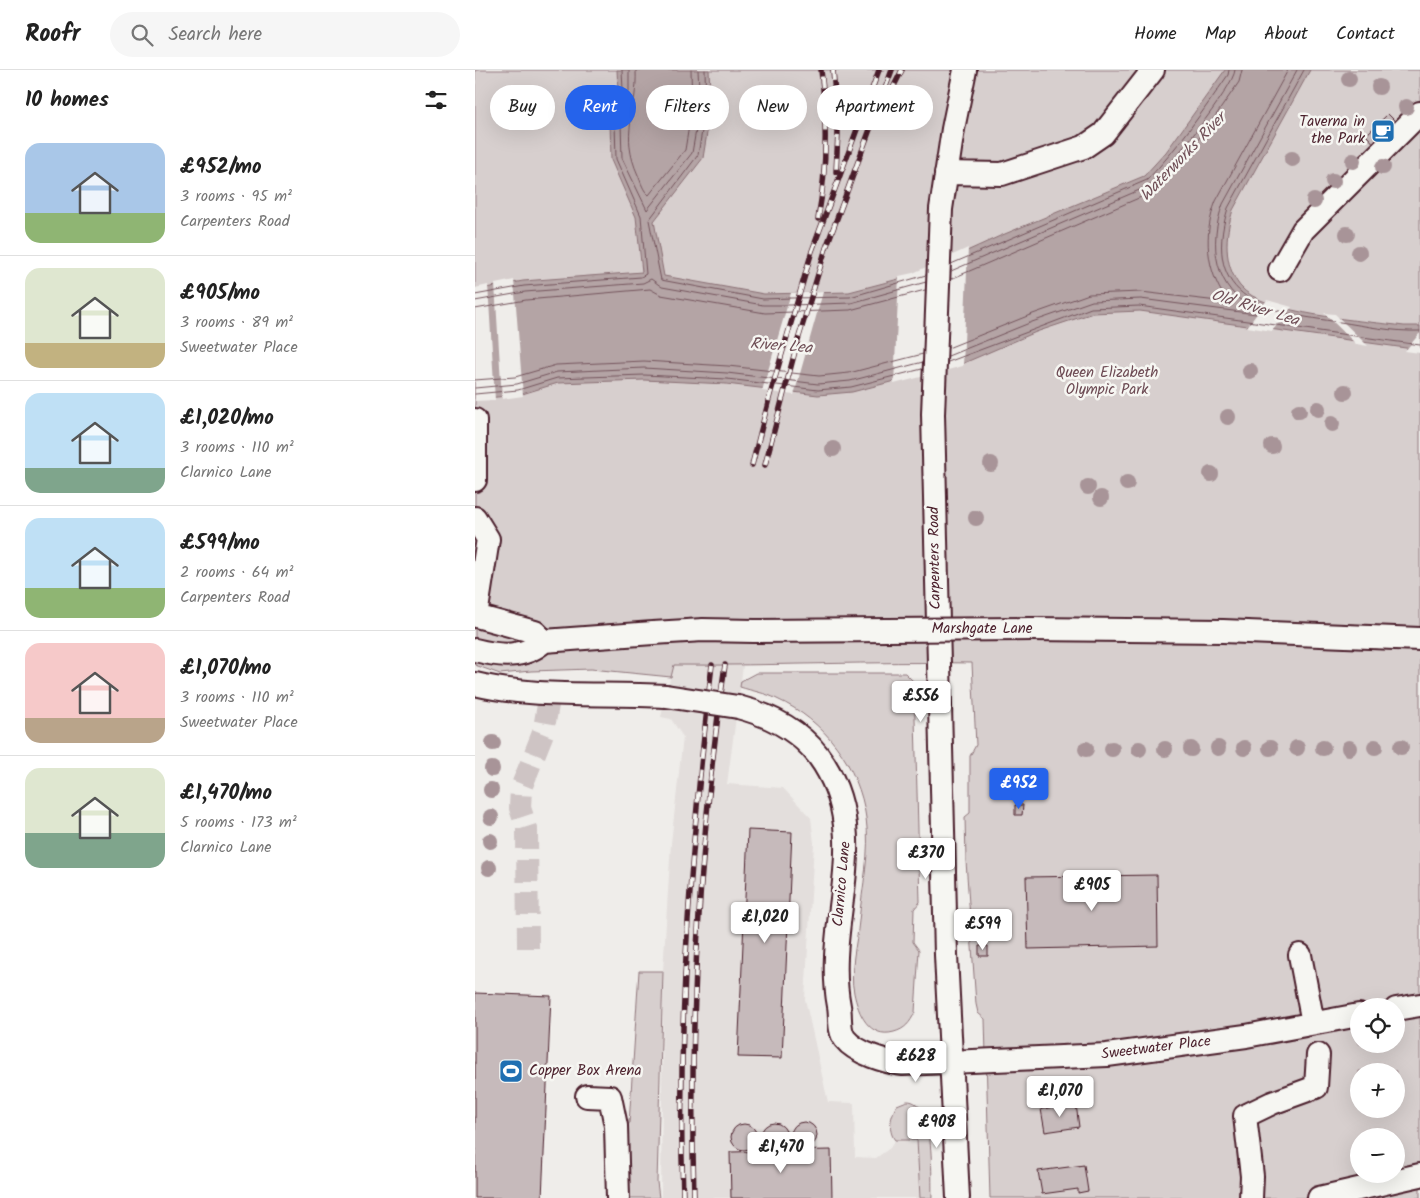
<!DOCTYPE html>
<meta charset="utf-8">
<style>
:root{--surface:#fff;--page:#f6f6f6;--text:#222;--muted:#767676;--line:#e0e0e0;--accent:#2563eb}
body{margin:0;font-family:Kalam,sans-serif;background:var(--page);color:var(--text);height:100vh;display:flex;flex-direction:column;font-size:19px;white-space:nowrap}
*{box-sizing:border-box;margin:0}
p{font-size:16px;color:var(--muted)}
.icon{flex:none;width:28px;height:28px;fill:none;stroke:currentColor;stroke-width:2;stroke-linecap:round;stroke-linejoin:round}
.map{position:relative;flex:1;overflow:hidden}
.details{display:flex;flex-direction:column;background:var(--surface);width:475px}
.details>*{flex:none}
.banner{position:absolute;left:15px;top:15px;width:475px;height:45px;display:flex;gap:10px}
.buttons{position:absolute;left:875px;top:928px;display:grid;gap:10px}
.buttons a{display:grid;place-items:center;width:55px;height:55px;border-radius:50%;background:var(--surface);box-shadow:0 5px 20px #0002;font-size:25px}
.price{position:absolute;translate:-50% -42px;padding:0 11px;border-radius:5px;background:#fff;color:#222;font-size:16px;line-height:32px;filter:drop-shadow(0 1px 2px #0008)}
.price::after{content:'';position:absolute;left:50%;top:30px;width:15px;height:11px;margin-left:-8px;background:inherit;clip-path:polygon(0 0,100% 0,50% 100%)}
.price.active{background:var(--accent);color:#fff}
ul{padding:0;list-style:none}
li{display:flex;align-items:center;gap:15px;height:125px;padding:0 25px}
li+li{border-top:1px solid var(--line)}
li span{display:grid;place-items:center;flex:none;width:140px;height:100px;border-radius:15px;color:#555}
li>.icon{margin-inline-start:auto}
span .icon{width:60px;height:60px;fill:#fffc;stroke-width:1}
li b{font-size:21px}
h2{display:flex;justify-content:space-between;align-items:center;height:60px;padding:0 25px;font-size:21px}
.tag{padding:0 18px;border-radius:22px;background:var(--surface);box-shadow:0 5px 20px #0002;font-size:18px;line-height:45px}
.tag.active{background:var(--accent);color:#fff}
header{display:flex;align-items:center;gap:30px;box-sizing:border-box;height:70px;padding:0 25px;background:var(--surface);border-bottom:1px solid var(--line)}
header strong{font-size:24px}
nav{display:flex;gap:28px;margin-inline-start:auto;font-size:18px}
.search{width:350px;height:45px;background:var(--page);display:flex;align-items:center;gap:12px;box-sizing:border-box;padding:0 18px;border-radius:28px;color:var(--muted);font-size:19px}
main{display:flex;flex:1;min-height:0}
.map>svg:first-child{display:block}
.built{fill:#e3dedc}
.green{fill:#d7cfce;stroke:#90777c;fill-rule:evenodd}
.water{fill:#b4a4a5;stroke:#8a6f74}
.pier{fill:#efedea}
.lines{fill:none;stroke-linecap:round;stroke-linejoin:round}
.shore{stroke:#74545c;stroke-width:1}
.building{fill:#c6babb;stroke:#4a1f2b}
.minor-tunnel{stroke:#cec4c4;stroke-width:22;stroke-dasharray:22 11;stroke-linecap:butt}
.minor-casing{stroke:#4a1f2b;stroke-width:26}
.minor{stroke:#f6f6f2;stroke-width:22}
.rail-casing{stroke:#4a1f2b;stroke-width:5.5}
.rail{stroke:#f6f6f2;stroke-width:4;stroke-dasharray:11;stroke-linecap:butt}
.minor-bridge-casing{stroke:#4a1f2b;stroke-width:26;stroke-linecap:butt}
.minor-bridge{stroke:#f6f6f2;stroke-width:22}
.tree{fill:#a89498}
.labels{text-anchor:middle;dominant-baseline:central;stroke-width:5;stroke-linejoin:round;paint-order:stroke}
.poi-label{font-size:15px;fill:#4a1f2b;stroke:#f6f6f2;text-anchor:end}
.park-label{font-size:15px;fill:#6d4b54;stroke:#f6f6f2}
.street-label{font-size:15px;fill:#4a1f2b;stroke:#f6f6f2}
.water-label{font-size:16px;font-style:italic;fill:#6f4e56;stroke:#f6f6f2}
</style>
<header>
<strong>Roofr</strong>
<div class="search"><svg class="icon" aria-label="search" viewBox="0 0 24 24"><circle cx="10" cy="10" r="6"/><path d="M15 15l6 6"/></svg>Search here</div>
<nav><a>Home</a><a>Map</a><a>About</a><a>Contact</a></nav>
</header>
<main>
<section class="details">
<h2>10 homes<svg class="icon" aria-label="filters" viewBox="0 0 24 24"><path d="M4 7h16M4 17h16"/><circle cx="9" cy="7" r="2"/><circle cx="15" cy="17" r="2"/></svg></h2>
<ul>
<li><span style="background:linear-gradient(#a9c7e8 70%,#8fb573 0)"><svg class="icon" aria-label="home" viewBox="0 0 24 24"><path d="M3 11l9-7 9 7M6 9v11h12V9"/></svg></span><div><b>£952/mo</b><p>3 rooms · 95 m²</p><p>Carpenters Road</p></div></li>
<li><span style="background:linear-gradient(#dfe7d0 75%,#c2b280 0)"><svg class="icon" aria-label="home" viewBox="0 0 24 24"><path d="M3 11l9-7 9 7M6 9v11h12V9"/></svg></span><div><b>£905/mo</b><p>3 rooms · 89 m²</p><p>Sweetwater Place</p></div></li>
<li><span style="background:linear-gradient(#bfe0f5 75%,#7fa58c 0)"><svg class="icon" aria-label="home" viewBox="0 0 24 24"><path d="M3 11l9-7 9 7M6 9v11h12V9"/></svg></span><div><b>£1,020/mo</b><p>3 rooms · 110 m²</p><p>Clarnico Lane</p></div></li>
<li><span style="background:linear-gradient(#bfe0f5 70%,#8fb573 0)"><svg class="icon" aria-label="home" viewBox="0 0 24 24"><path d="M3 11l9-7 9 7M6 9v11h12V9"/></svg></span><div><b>£599/mo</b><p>2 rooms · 64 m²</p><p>Carpenters Road</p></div></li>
<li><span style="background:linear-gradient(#f6c9c9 75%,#b9a48a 0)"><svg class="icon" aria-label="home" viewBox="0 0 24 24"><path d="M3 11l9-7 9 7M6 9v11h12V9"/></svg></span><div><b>£1,070/mo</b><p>3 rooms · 110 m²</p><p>Sweetwater Place</p></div></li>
<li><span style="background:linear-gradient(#dfe7d0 65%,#7fa58c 0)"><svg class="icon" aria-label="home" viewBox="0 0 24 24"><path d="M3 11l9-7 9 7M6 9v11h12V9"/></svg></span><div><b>£1,470/mo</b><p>5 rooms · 173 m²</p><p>Clarnico Lane</p></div></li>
</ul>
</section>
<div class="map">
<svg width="945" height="1128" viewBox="0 0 945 1128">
<rect width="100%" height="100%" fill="#efedea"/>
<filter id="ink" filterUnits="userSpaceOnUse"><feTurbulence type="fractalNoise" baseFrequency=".02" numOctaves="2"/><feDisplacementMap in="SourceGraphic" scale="10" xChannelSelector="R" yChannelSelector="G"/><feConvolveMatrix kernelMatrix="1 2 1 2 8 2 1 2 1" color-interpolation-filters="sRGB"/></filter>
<g filter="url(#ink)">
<!-- built -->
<path class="built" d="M220 503 268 596 252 714 308 718 336 748 339 773 330 929 353 1032 379 1033 380 1087 401 1088 415 1078 420 1070H442L445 1128H186L188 901 196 773 208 667 196 649 186 647Z"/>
<!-- green -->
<path class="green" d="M0 0H945V1128H515L510 949 503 943 501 934 491 791 490 747 495 743V686L501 675 497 593C398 591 298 596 199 595L196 607 116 599 56 601 25 604 0 595ZM884 936H921V974H884ZM884 1001H921V1039H884ZM884 1066H921V1104H884Z
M281 603H430L439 612 445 832 439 839 438 872 444 880 440 942C435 953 430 959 419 962 394 969 383 943 379 923 374 901 382 873 384 851 387 818 396 781 391 748 384 696 349 650 302 629 291 623 277 621 265 617L266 611Z
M164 901H188L182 1112 184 1128H147V1055L154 1054Z
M432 1031C461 1030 456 1108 457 1128H445L442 1070H420C412 1060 416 1045 422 1035Z"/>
<!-- water -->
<path class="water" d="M142 0H234L236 38 228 88 179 151 189 206 289 224 374 222 439 205 525 166 669 106 691 82 750 0H835L758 140C750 165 748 194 765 216 788 245 893 251 929 256H945V280L665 241 618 243 561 262 489 293 377 322 343 325 251 314 169 310 83 313 44 325 0 329V220L48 211 167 202 161 147 136 90 135 53 143 20Z"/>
<!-- pier -->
<path class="pier" d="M493 178 488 296 419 314 424 206 438 203Z
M39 210 48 326 27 329 20 214Z
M13 215 20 330 0 331V218Z
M348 222 319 325 287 321 316 223Z
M792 230 817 237 797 261 772 257Z
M849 243 860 244 893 276 881 274Z
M945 263V283L930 281Z"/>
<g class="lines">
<!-- shore -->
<path class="shore" d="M154 0V21L146 54 147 88 172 140 217 83 225 37 223 0
M161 0C163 42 144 63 163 105 166 112 168 121 174 125L210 80 217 37 216 0
M230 0 231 37 223 85 174 150 186 210 288 229 316 228 375 227 451 205
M829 0 753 138C725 231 793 243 865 252 891 256 918 262 945 261
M476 194 672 110C703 78 728 41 753 5L754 0
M476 201 676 115C691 100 759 18 760 0
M476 209 680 121 705 94 739 48 764 12 767 0
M0 225 49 216 166 207 171 204 166 146 141 89 140 53 148 20 147 0
M0 231 50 222 168 213 176 209 187 217 288 235H316L376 233 451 212
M0 239 51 230 175 219 186 225 290 243 375 240 450 220
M473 278 555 245 614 224 666 222 751 232V229C731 200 728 164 741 131L813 0
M473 286 557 252 617 231 666 229 781 244V240C739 220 733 174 748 134L822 0
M473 292 616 238 664 236 945 275
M0 310 40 307 81 295 169 291 253 296 344 306 374 303 448 284
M0 318 42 314 82 302 169 298 252 303 343 314 375 311 448 292
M0 324 43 320 82 308 169 305 252 309 343 320 376 317 447 299"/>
</g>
<!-- building -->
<path class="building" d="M913 44 926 57 904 79 891 65Z
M540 735H548L547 745H540Z
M273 760 317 762 307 988 263 987Z
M682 805 683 876 553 879 551 807Z
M504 876H513V886H504Z
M0 923 76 926 67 1128H0Z
M601 1034 604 1057 570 1062 566 1039Z
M316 1065a13 13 0 1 1 26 0a13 13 0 1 1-26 0Z
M286 1066a13 13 0 1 1 26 0a13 13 0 1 1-26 0Z
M256 1067a13 13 0 1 1 26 0a13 13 0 1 1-26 0Z
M356 1080 357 1128H256L255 1082Z
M609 1095 613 1121 603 1123V1119L567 1124 563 1101Z"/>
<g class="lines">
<!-- minor-tunnel -->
<path class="minor-tunnel" d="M53 878 52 759 45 738 46 718 68 663 75 624"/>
<!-- minor casing -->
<g class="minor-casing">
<path id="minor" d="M471 103 527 104 609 77 628 64 678 0
M805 200 828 160 945 43
M0 350V410
M0 448 13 469 1 546
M1 546 60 562 69 571
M556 559 748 561 945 569
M279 561 413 560
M0 580C24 586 49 589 69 571L178 563
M0 614C63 629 127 622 191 626
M263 637C298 646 329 662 349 694 398 772 348 853 364 936 366 946 363 960 370 969 381 983 411 992 428 994L632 985 771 966 884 945
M825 885 838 953
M921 939 945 935
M112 1026 135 1027 141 1056 143 1128
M483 1128 471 885 458 344 466 139 478 59 490 0
M776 1128 777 1106 770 1046 797 1033 841 1017 843 985
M844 1128 945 1105"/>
</g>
<!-- minor -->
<use href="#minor" class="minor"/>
<!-- rail casing -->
<g class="rail-casing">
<path id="rail" d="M358 0 363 63 361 102
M415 24 427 0
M343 149C352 100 352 49 346 0
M277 395 295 325 337 181 404 0
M290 395 323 270 351 178 417 0
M208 1128C202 947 216 774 237 595
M219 1128C214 950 224 772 250 595"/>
</g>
<!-- rail -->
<use href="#rail" class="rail"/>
<!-- minor-bridge casing -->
<g class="minor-bridge-casing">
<path id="minor-bridge" d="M413 560 556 559
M178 563 228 560 279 561
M191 626 263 637"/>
</g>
<!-- minor-bridge -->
<use href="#minor-bridge" class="minor-bridge"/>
</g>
<!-- trees -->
<g class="tree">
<circle cx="874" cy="9" r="8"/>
<circle cx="904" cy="17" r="8"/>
<circle cx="931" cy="37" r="8"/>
<circle cx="817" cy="89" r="8"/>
<circle cx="878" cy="91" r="8"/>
<circle cx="908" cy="97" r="8"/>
<circle cx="858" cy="111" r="8"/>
<circle cx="839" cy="131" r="8"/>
<circle cx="872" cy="164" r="8"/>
<circle cx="884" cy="183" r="8"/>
<circle cx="775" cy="301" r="8"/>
<circle cx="870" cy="322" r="8"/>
<circle cx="843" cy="339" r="8"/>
<circle cx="824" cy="341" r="8"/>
<circle cx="753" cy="347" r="8"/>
<circle cx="857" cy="354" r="8"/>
<circle cx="797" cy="376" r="8"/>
<circle cx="358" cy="379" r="8"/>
<circle cx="516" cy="394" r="8"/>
<circle cx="736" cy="404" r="8"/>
<circle cx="652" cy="413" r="8"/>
<circle cx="613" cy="417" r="8"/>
<circle cx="626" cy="428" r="8"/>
<circle cx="501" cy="448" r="8"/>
<circle cx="18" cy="673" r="8"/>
<circle cx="900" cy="677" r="8"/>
<circle cx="926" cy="677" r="8"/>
<circle cx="743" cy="678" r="8"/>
<circle cx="769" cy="678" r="8"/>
<circle cx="795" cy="678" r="8"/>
<circle cx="822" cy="678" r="8"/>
<circle cx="848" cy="678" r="8"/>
<circle cx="874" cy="678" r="8"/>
<circle cx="611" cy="679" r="8"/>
<circle cx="637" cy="679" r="8"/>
<circle cx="664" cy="679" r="8"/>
<circle cx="690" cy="679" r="8"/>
<circle cx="716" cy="679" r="8"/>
<circle cx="17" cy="699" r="8"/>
<circle cx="16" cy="720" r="8"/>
<circle cx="16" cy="747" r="8"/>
<circle cx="15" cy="771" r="8"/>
<circle cx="14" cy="798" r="8"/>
</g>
</g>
<!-- icons -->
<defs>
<g id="cafe-square" transform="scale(1.25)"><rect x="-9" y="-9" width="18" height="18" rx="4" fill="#1f6fb2" stroke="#f6f6f2"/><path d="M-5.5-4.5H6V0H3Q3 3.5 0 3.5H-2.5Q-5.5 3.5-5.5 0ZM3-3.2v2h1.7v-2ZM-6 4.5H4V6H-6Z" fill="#fff"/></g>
<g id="stadium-square" transform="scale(1.25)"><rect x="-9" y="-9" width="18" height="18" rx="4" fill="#1f6fb2" stroke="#f6f6f2"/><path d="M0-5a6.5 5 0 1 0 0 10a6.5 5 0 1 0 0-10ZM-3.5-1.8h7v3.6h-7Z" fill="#fff"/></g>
</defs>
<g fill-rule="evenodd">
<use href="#cafe-square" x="908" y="61"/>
<use href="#stadium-square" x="36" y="1001"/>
</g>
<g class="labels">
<!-- poi labels -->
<g class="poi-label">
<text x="890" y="52">Taverna in<tspan x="890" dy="17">the Park</tspan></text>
<text x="54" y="1001" text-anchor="start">Copper Box Arena</text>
</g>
<!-- park labels -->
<g class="park-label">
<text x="632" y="303">Queen Elizabeth<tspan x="632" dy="17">Olympic Park</tspan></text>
</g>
<!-- street labels -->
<g class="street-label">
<text transform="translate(460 488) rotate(-91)">Carpenters Road</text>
<text x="507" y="559">Marshgate Lane</text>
<text transform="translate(367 814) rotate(-85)">Clarnico Lane</text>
<text transform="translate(681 978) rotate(-7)">Sweetwater Place</text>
</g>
<!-- water labels -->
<g class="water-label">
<text transform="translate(708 87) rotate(-46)">Waterworks River</text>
<text transform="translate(780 238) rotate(17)">Old River Lea</text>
<text transform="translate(306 276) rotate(4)">River Lea</text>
</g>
</g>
</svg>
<div class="buttons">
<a><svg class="icon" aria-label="locate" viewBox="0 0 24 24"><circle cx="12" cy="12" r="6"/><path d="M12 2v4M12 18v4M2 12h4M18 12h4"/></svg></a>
<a>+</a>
<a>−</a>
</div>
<b class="price" style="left:446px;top:653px">£556</b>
<b class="price active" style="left:544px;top:740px">£952</b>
<b class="price" style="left:451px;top:810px">£370</b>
<b class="price" style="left:617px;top:842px">£905</b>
<b class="price" style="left:290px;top:874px">£1,020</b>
<b class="price" style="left:508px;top:881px">£599</b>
<b class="price" style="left:441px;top:1013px">£628</b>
<b class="price" style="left:585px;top:1048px">£1,070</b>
<b class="price" style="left:462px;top:1079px">£908</b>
<b class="price" style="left:306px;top:1104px">£1,470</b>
<div class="banner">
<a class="tag">Buy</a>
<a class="tag active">Rent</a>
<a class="tag">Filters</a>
<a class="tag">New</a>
<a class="tag">Apartment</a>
</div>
</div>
</main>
